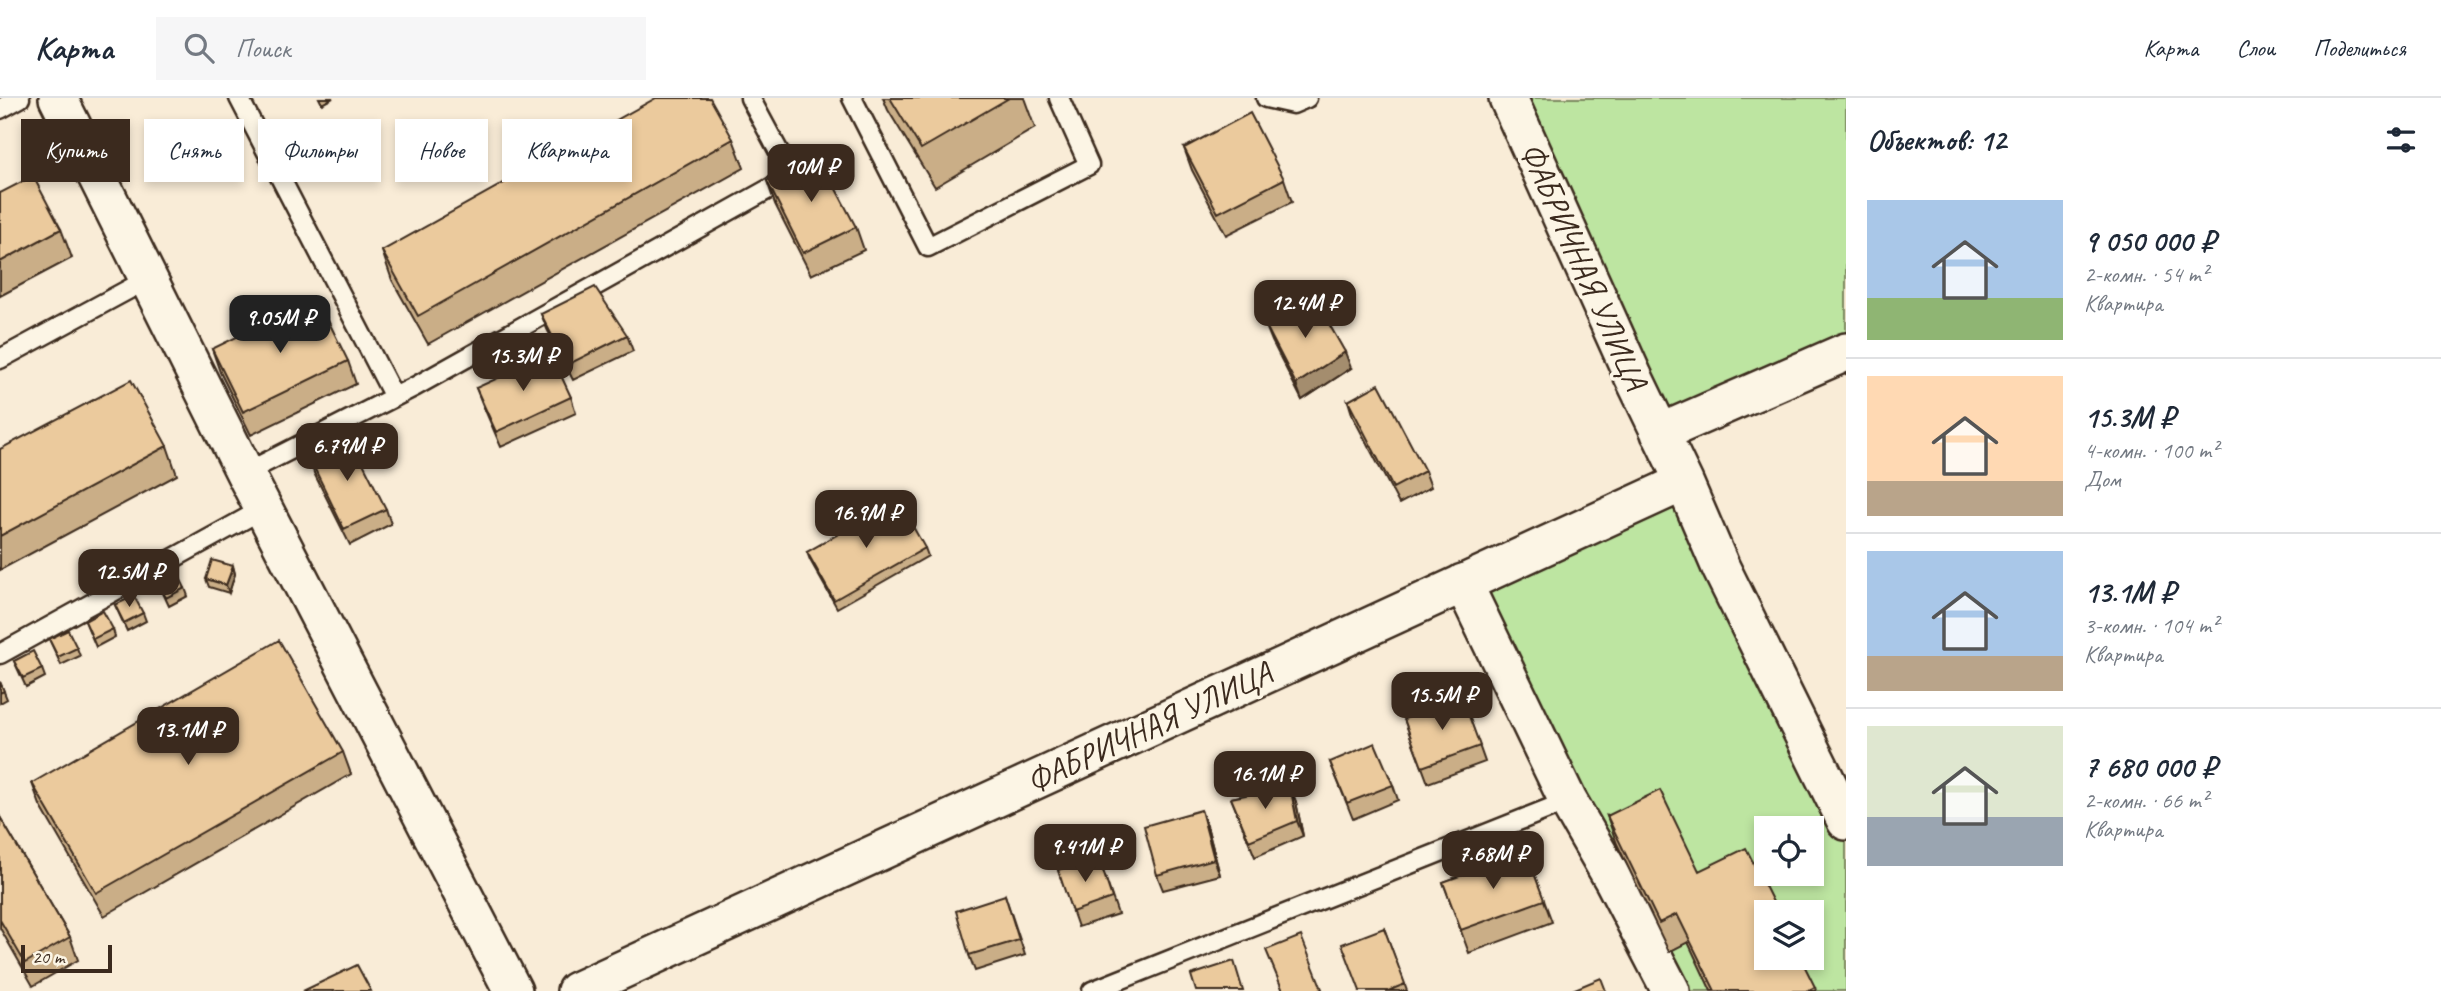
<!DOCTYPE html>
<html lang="ru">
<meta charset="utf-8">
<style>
:root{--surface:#fff;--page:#f6f6f7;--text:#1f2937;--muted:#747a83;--line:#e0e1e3;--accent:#3b2a1e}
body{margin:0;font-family:Caveat,sans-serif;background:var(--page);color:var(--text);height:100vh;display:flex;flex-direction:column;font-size:26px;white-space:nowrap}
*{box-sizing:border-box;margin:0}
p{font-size:23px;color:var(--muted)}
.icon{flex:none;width:38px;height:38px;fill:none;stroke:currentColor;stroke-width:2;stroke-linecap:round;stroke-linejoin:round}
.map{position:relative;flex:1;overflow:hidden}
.side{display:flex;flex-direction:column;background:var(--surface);width:595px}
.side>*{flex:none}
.hud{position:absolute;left:21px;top:21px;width:665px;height:63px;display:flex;gap:14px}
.tools{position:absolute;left:1754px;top:718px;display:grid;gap:14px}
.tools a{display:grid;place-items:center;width:70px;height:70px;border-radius:0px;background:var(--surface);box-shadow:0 4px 10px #0003;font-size:35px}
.scale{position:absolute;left:21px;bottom:18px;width:91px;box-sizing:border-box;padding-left:7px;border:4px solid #3b2a1e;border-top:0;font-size:19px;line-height:24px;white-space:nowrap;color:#3b2a1e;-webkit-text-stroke:5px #fcf5e5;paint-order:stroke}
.price{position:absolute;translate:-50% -60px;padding:0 16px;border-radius:14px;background:var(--accent);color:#fff;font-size:23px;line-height:46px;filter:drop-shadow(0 2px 4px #0008)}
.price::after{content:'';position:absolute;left:50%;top:42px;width:21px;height:16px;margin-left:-10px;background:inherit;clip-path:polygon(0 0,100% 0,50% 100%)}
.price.active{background:#222;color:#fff}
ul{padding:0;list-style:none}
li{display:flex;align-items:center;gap:21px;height:175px;padding:0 21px}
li+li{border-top:2px solid var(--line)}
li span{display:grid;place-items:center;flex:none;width:196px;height:140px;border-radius:0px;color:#555}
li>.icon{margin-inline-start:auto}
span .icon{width:84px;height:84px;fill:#fffc;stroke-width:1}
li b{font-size:30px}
h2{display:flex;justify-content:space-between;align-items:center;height:84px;padding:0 21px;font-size:30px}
.chip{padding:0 24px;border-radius:0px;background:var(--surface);box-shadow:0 4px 10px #0003;font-size:24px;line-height:63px}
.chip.active{background:var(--accent);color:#fff}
header{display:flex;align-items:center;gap:42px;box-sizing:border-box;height:98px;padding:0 35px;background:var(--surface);border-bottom:2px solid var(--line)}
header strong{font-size:33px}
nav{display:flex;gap:38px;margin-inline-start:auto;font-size:24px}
.search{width:490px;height:63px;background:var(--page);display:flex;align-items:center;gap:18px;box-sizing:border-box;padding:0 24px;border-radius:0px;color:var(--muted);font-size:26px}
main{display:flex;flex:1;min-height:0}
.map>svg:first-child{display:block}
.green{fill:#bde5a1;stroke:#7c8860;stroke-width:2;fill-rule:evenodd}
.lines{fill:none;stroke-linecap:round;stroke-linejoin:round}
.lane-casing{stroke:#3b2a1e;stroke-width:23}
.street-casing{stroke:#3b2a1e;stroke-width:42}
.lane{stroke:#fcf5e5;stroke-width:18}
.street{stroke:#fcf5e5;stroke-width:37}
.wall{fill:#caae87;stroke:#3b2a1e;stroke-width:2}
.shaded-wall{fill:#a48d6e;stroke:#3b2a1e;stroke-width:2}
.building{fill:#ebca9d;stroke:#3b2a1e;stroke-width:2}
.labels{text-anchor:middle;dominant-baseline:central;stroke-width:7;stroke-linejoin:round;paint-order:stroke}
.street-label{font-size:33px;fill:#3b2a1e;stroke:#fcf5e5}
</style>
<header>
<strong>Карта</strong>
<div class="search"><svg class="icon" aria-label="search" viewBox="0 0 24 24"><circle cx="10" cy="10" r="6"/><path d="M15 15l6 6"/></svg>Поиск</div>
<nav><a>Карта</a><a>Слои</a><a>Поделиться</a></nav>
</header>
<main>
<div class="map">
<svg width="1846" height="893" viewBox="0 0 1846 893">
<rect width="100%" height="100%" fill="#f9ecd7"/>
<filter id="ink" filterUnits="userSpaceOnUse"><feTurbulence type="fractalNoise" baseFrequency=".0143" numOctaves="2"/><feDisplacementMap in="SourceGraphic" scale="14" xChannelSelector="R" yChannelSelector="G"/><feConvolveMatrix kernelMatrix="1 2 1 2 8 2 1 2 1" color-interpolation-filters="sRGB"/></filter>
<g filter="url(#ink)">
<!-- green -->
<path class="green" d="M1508 0H1846V254L1660 335Z
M1684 384 1846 723V893H1671L1463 485ZM1766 730H1811V775H1766ZM1766 814H1811V859H1766Z"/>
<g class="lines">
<!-- lane casing -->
<g class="lane-casing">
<path id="lane" d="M239 0 394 299
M852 0 928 149 1089 67 1059 0
M1266 0 1293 6 1307 0
M0 11 20 0
M0 261 148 181
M245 375 416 288 792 78 750 0
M0 556 263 411
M1092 893 1568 703"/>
</g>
<!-- street casing -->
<g class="street-casing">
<path id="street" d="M58 0 245 375 513 893
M1508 0 1633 278 1684 384 1721 470 1846 723
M1660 335 1846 254
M1463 485 1568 703 1614 783 1671 893
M576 893 1684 384"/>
</g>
<!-- lane -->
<use href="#lane" class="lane"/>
<!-- street -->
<use href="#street" class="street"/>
</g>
<!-- wall -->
<path class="wall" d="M319 0H333L322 6Z
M883 0H1024L1035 30 935 89 888 12Z
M733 41 744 70 428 246 392 182 382 153Z
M1184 50 1284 81 1292 104 1226 137 1192 72Z
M767 83 856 129 864 152 811 177 775 106Z
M0 95 61 131 72 160 0 198Z
M541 216 627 237 633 253 573 282 547 231Z
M1266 228 1351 270 1302 302 1272 243Z
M212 251 348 263 356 286 251 337 220 274Z
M476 290 571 299 576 315 501 349 482 305Z
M1348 303 1425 373 1431 389 1399 406 1353 319Z
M167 348 177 377 0 472V351Z
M309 359 386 411 391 426 350 447 314 375Z
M925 450 928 458 837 510 810 462 807 454Z
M233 468 235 476 229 495 209 489 206 481Z
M157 482 185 490 188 498 169 508Z
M115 507 143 515 146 523 127 533Z
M85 523 113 531 115 539 96 549Z
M49 541 77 550 80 558 61 567Z
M14 563 42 571 45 579 26 589Z
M0 584 7 601 0 605Z
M1462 599 1485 664 1428 685 1404 621Z
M343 654 351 676 104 818 40 707 32 685Z
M1330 664 1393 687 1398 702 1353 721Z
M1290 688 1296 704 1303 738 1255 759 1231 700Z
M1607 718 1699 773 1815 889 1816 893H1711L1688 844 1669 854 1617 746Z
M0 719 70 839 78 862 33 888 0 830Z
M1207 728 1220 777 1163 792 1157 777Z
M1526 754 1552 824 1469 855 1443 784Z
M1098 758 1118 816 1078 829 1058 772Z
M1005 797 1025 857 975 873 969 857Z
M1384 830 1407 893H1360Z"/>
<!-- shaded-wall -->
<path class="shaded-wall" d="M1345 254 1351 270 1302 302 1296 286Z
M233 468 235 476 229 495 226 487Z
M1290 688 1296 704 1303 738 1297 723Z
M1201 712 1207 728 1220 777 1214 761Z"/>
<!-- building -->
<path class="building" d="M656 0H710L733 41 418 218 382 153Z
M890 0H1009L921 51Z
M1250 15 1284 81 1218 115 1184 50Z
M817 55 856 129 803 155 767 83Z
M33 78 61 131 0 164V95Z
M595 189 627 237 567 267 541 216Z
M1313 198 1345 254 1296 286 1266 228Z
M317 200 348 263 243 314 212 251Z
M551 256 571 299 496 334 476 290Z
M131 282 167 348 0 438V351Z
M1379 286 1425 373 1393 390 1348 303Z
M350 339 386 411 344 431 309 359Z
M898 402 925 450 834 502 807 454Z
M212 462 233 468 226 487 206 481Z
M176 472 185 490 166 500 157 482Z
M134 498 143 515 124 525 115 507Z
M103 513 113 531 93 541 85 523Z
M68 532 77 550 58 559 49 541Z
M279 542 343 654 96 795 32 685Z
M33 553 42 571 23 580 14 563Z
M0 584 4 593 0 595Z
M1462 599 1480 648 1422 669 1404 621Z
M1375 645 1393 687 1347 705 1330 664Z
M1290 688 1297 723 1249 743 1231 700Z
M1660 692 1699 773 1746 750 1778 814H1766V859H1800L1815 889 1807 893H1715L1677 816 1659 825 1607 718Z
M1201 712 1214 761 1157 777 1144 728Z
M0 719 70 839 25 865 0 822Z
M1526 754 1544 802 1461 832 1443 784Z
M1098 758 1112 800 1072 814 1058 772Z
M1005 797 1019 842 969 857 956 813Z
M1384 830 1405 886 1388 893H1360L1342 846Z
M1301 838 1322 891 1318 893H1283L1266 852Z
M1234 863 1243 893H1196L1191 877Z
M357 867 371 893H303Z
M1601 880 1606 893H1570Z"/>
</g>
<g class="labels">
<!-- street labels -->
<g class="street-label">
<text transform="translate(1584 168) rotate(66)">ФАБРИЧНАЯ УЛИЦА</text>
<text transform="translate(1149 629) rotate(-25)">ФАБРИЧНАЯ УЛИЦА</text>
</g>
</g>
</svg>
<div class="tools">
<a><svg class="icon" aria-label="locate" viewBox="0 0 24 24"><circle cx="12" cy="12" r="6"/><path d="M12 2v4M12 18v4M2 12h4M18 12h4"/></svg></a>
<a><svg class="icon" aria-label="layers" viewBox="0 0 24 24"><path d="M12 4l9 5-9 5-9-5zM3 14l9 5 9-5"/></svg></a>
</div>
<div class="scale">20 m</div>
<b class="price" style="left:811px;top:106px">10M ₽</b>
<b class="price" style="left:1305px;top:242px">12.4M ₽</b>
<b class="price active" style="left:280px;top:257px">9.05M ₽</b>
<b class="price" style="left:523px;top:295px">15.3M ₽</b>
<b class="price" style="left:347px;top:385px">6.79M ₽</b>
<b class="price" style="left:866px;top:452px">16.9M ₽</b>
<b class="price" style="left:129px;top:511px">12.5M ₽</b>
<b class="price" style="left:1442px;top:634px">15.5M ₽</b>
<b class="price" style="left:188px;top:669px">13.1M ₽</b>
<b class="price" style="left:1265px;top:713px">16.1M ₽</b>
<b class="price" style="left:1085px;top:786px">9.41M ₽</b>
<b class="price" style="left:1493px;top:793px">7.68M ₽</b>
<div class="hud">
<a class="chip active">Купить</a>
<a class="chip">Снять</a>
<a class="chip">Фильтры</a>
<a class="chip">Новое</a>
<a class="chip">Квартира</a>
</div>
</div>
<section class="side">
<h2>Объектов: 12<svg class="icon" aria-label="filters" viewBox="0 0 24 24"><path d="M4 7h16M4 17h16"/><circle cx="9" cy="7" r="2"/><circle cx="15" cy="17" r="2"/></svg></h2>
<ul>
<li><span style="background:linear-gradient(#a9c7e8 70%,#8fb573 0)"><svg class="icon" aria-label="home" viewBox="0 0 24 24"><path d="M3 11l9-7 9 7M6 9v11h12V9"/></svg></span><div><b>9 050 000 ₽</b><p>2-комн. · 54 m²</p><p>Квартира</p></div></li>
<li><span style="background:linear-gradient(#ffd9b3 75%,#b9a48a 0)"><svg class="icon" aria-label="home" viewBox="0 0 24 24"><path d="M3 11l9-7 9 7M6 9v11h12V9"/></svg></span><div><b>15.3M ₽</b><p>4-комн. · 100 m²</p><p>Дом</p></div></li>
<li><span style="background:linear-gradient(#a9c7e8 75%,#b9a48a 0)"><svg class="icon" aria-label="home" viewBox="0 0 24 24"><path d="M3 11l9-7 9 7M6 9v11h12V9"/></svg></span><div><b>13.1M ₽</b><p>3-комн. · 104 m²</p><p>Квартира</p></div></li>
<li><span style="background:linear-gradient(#dfe7d0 65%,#9aa5b1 0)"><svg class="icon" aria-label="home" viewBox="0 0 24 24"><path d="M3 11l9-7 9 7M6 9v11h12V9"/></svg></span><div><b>7 680 000 ₽</b><p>2-комн. · 66 m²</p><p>Квартира</p></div></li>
</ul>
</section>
</main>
